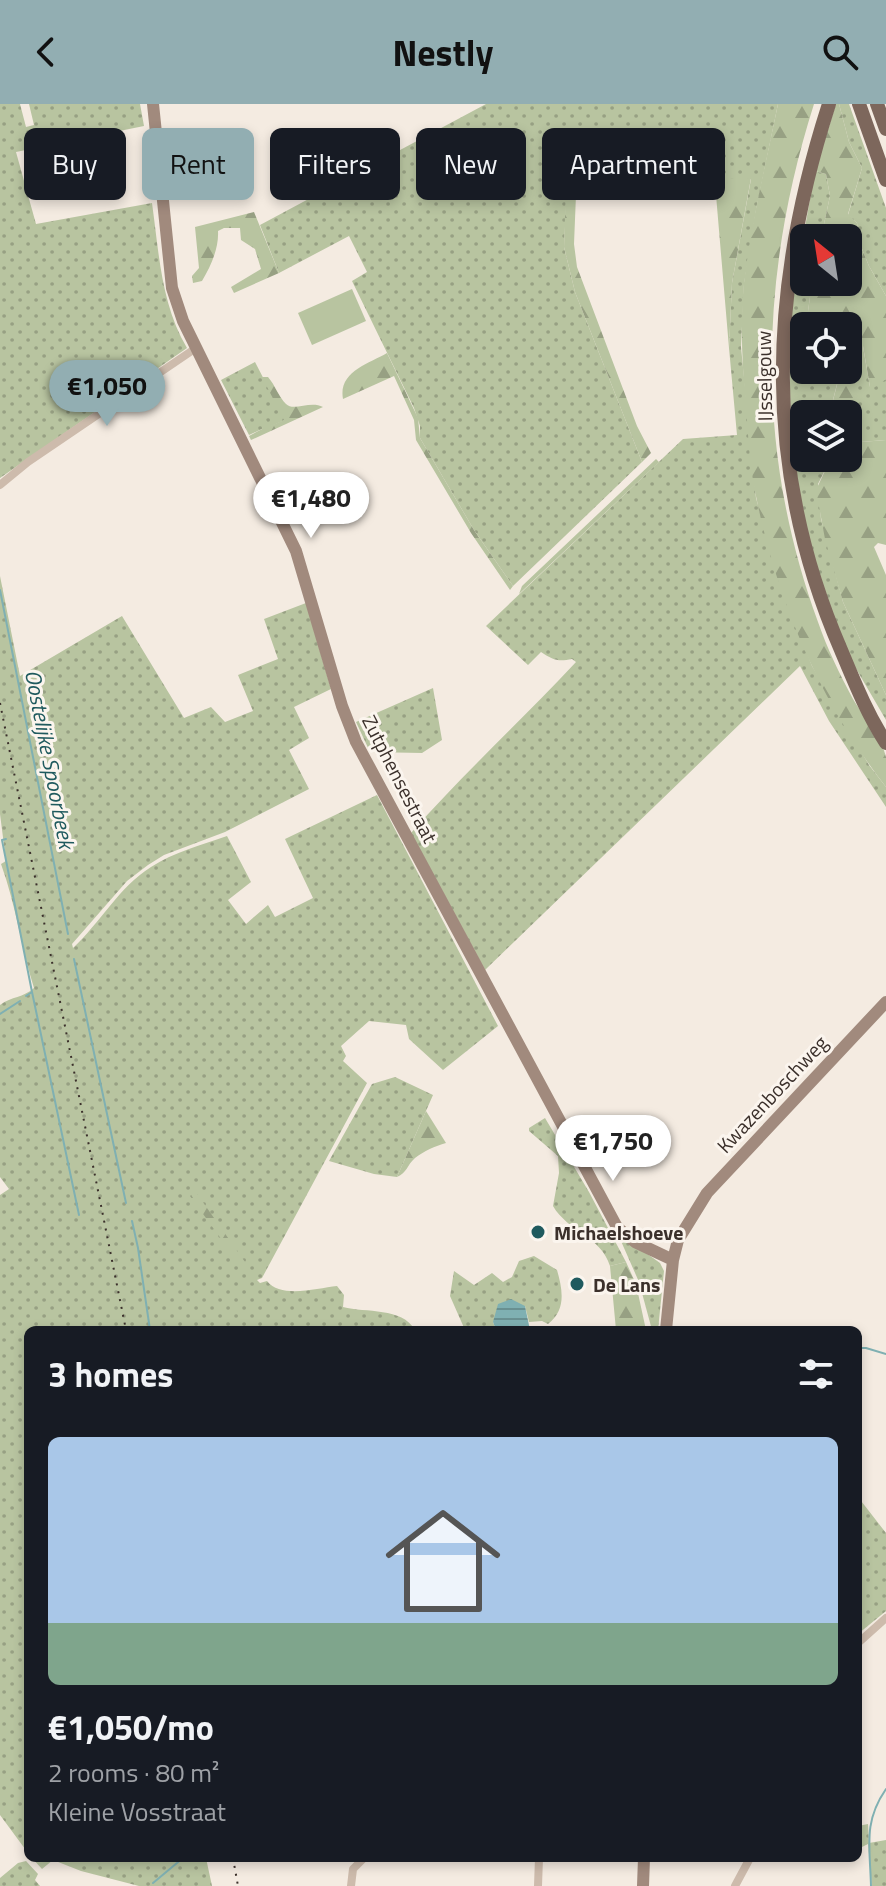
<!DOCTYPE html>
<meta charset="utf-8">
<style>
:root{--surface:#171b24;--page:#242831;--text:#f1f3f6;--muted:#9ea1a6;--accent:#92aeb2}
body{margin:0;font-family:"Titillium Web",sans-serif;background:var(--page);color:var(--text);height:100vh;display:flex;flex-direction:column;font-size:30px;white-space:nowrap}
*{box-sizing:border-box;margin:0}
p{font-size:26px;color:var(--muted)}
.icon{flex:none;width:44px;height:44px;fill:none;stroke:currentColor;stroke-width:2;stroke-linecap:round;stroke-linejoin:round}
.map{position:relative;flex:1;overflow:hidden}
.sheet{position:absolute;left:24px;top:1222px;width:838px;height:536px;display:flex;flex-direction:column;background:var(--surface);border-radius:12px;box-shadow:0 4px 12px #0003}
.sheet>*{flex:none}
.hud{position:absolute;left:24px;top:24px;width:838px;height:72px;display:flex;gap:16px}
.needle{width:52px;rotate:330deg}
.controls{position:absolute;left:790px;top:120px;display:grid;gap:16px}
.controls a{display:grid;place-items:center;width:72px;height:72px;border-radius:12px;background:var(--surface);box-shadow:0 4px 12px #0003;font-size:40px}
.price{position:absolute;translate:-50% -68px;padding:0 18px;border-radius:28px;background:#fff;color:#222;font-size:26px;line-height:52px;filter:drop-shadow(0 2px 4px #0008)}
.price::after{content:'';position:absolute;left:50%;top:48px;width:24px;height:18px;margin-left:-12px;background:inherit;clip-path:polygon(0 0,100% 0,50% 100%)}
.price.active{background:var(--accent);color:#111}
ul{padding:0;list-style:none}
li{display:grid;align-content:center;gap:16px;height:424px;padding:0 24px}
li span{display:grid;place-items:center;height:248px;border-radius:12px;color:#555}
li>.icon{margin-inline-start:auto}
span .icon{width:144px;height:144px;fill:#fffc;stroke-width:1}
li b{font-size:34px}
h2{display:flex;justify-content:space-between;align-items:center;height:96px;padding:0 24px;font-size:34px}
.pill{padding:0 28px;border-radius:12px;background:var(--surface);box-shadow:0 4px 12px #0003;font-size:28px;line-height:72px}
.pill.active{background:var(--accent);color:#111}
header{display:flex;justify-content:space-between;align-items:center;height:104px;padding:0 24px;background:var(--accent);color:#111;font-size:36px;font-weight:700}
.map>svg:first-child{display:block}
.grass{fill:url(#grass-dots)}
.forest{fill:url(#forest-firs)}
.park{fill:#b8c4a0}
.water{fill:url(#water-rules)}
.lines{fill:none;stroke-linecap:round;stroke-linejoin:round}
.stream{stroke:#7fb0b2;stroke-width:2}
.street{stroke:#cdbbac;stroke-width:8}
.secondary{stroke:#a18a7d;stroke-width:12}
.primary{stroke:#7d675c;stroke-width:14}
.rail{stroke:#3b302b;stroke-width:2;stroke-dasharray:2 6;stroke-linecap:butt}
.poi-dot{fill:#1f5a5e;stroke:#fbf5ee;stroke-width:3}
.labels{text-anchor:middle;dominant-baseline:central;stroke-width:6;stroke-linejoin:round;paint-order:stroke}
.street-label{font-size:20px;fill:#3b302b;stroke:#fbf5ee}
.poi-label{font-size:20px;font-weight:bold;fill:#3b302b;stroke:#fbf5ee;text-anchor:start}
.water-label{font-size:22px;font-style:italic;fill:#1f5a5e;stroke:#fbf5ee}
</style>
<header><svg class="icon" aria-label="back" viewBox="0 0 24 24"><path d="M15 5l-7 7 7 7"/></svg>Nestly<svg class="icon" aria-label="search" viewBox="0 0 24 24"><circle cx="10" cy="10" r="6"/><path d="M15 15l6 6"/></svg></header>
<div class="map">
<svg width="886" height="1782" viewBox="0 0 886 1782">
<defs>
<pattern id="grass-dots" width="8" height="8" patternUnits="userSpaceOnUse" patternTransform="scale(2)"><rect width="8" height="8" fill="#b8c4a0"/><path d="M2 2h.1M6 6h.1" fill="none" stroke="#97a083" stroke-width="1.8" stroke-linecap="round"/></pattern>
<pattern id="forest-firs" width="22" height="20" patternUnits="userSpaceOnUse" patternTransform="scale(2)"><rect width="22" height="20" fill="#b8c4a0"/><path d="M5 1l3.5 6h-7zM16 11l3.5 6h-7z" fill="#97a083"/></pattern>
<pattern id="water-rules" width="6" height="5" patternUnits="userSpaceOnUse" patternTransform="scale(2)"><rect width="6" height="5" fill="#7fb0b2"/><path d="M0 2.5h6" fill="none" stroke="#699091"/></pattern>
</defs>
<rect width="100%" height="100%" fill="#f4ebe1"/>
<!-- grass -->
<path class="grass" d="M0 0H20L26 23 34 21 29 0H140L144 22 16 48 36 120 152 99C159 149 161 200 187 244L0 374Z
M486 0H778L756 106 744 180 741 243 756 394 780 479 812 562 869 661 886 683V703L829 617 800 562 485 866 411 729C464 669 522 616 576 558L572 555C558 558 553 556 541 548L528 561 486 522 683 335 737 331 729 244 732 179 751 75 654 82H567L564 143 575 188 642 358 513 482 474 426 420 334V322L414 304 352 177 367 168 349 132 279 169 260 121Z
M839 0H849L886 104V192L869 162 860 140 857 119 848 111 862 64 849 38Z
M815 67 826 70 830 92 821 134H804V178H812L806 222H804V266H831L839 272 830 308 826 310 800 296 804 320V354H831L818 380 821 415 843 498 886 591V616L841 539 810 454 792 353 788 219Z
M862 237 870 283 886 275V336L848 339C848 305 861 272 862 237Z
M255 258 285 316 269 323 266 317 262 325 249 331 221 276Z
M0 472 20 572 122 512 184 614 211 603 225 618 253 607 238 571 278 555 264 515 306 499 331 585 294 603 309 634 289 646 309 685 225 728 164 751 148 761 127 777 72 840 73 844C100 819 119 783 151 763 174 748 202 741 227 732L251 778 228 796 246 820 268 801 275 813 313 794 285 735 377 691 498 922 443 966 409 935 406 921 369 917 341 942 346 952 343 957 367 979 262 1174 257 1176 260 1179 267 1177C281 1195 317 1184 337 1182L344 1191 343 1203C366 1209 402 1203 415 1226H28V1749L0 1711V1091L9 1085 0 1073V901C12 892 23 894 34 884 21 843 16 801 1 760L6 757 0 710Z
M433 584 442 636 422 649 370 648 356 618Z
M395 973 433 991 397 1073 374 1070 329 1057 372 980Z
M545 1014 589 1088 626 1158 610 1162C601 1132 568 1128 553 1102L559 1069 558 1052 529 1027V1024Z
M617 1128 660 1159 664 1167 658 1226H652L639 1178Z
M534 1152 557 1166C563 1187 566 1206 548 1220L542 1217 529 1218 525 1202 493 1218 496 1226H465L450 1192 454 1167 474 1181 492 1169 503 1178 512 1173 519 1157Z
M858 1393 886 1429V1507L858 1530Z
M868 1720 869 1739 886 1736V1782H872L868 1740 858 1745V1722Z
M32 1754H206L212 1782H139L81 1767 53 1756 42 1765Z
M26 1757 38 1770 35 1776 40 1782H0V1774L18 1759Z"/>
<!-- forest -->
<path class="forest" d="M778 0H814C759 173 755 346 818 518 827 544 840 571 853 595 862 610 883 637 886 653 886 662 886 674 886 683 822 601 778 499 757 397 750 366 748 332 746 301 742 260 740 220 744 179 751 119 766 59 778 0Z
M836 0H839L849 38 862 64 848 110 857 119 860 140 869 162 886 192V275L872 285 870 283 863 242 854 303 848 321V310H826L830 308 839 273 831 266H848V222H806L812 178H848V134H821L830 92 826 70 815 67Z
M751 74 732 179 729 244 716 91H576L574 140 577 163 637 322 651 349 642 358 575 188 564 143 566 82H653L656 75Z
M254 108 279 169 234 189 231 183 261 165 255 145 241 136 240 124H224L218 127C219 144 211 162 202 177L193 179 192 172 199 164 195 123Z
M387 249 418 314 420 334 474 426 513 482 510 486 471 429 416 336 414 316 394 272 343 295C338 268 368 260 387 249Z
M262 273H268C275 281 279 293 286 300 294 308 310 296 323 303L251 336 249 332 262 325 263 318 266 316 270 322 284 316Z
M886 336V441L878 439 874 443 886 471V591L843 498 825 435 816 386 831 354H848V339Z
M656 355 659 358 519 490 522 482Z
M426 1007 446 1039C435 1042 424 1047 415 1054 407 1061 407 1069 397 1073Z
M195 1087 257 1175 248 1172 190 1092Z
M626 1158 636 1180 646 1226H616L610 1162Z"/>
<!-- park -->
<path class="park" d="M352 185 366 217 312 241 298 209Z"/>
<!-- water -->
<path class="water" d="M511 1195 525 1202 530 1226H496L493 1218 498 1200Z"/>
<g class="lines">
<!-- stream -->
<path class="stream" d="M0 486 68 830
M6 735 2 736 32 888 26 892
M74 855 126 1099
M32 888 79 1111
M0 910 20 897
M132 1117 138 1144 150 1226
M675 1224 692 1223 705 1226
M858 1244H866L886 1250
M153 1779 183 1754
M871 1782C870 1743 863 1718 886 1685"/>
<!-- street -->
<path class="street" d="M0 381 28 358 196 244
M858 1539 886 1514
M351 1782 353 1765 364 1754
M538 1782 539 1754
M735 1782 750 1754"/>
<!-- secondary -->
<path class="secondary" d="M153 0 172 184 183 217 296 447 342 602 356 638 617 1123 635 1138 673 1156 666 1226
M673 1156 678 1136 707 1089 886 898
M643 1782 644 1754"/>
<!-- primary -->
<path class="primary" d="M829 0C769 186 762 364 841 546 854 577 867 610 886 639
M859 0 886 76
M877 0 886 25"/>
<!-- rail -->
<path class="rail" d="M0 599 126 1226
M233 1754 238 1782"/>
</g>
<!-- markers -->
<g class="poi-dot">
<circle cx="538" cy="1128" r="8"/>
<circle cx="577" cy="1180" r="8"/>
</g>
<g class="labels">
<!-- street labels -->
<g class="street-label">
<text transform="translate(764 272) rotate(-91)">IJsselgouw</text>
<text transform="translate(400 675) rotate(63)">Zutphensestraat</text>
<text transform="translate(772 990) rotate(-47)">Kwazenboschweg</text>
</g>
<!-- poi labels -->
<g class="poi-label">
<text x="554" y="1128">Michaelshoeve</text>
<text x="593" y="1180">De Lans</text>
</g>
<!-- water labels -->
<g class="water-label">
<text transform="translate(50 655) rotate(79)">Oostelijke Spoorbeek</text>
</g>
</g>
</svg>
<div class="controls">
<a><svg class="needle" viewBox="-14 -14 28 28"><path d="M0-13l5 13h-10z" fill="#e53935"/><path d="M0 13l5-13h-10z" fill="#9ea1a6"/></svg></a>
<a><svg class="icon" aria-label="locate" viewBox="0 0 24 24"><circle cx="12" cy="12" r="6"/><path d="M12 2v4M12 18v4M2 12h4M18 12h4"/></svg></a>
<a><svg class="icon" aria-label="layers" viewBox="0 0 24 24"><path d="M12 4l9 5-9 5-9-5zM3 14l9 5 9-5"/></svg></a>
</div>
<b class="price active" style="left:107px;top:324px">€1,050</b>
<b class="price" style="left:311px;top:436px">€1,480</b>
<b class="price" style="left:613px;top:1079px">€1,750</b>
<div class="hud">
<a class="pill">Buy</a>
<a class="pill active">Rent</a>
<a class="pill">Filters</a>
<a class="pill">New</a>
<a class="pill">Apartment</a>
</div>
<section class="sheet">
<h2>3 homes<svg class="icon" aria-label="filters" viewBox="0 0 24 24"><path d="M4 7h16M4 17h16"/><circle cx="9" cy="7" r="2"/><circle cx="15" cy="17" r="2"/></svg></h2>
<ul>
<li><span style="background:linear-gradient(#a9c7e8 75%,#7fa58c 0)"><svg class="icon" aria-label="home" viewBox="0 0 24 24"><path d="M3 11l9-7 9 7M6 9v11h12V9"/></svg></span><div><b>€1,050/mo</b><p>2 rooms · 80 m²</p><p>Kleine Vosstraat</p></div></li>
</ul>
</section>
</div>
